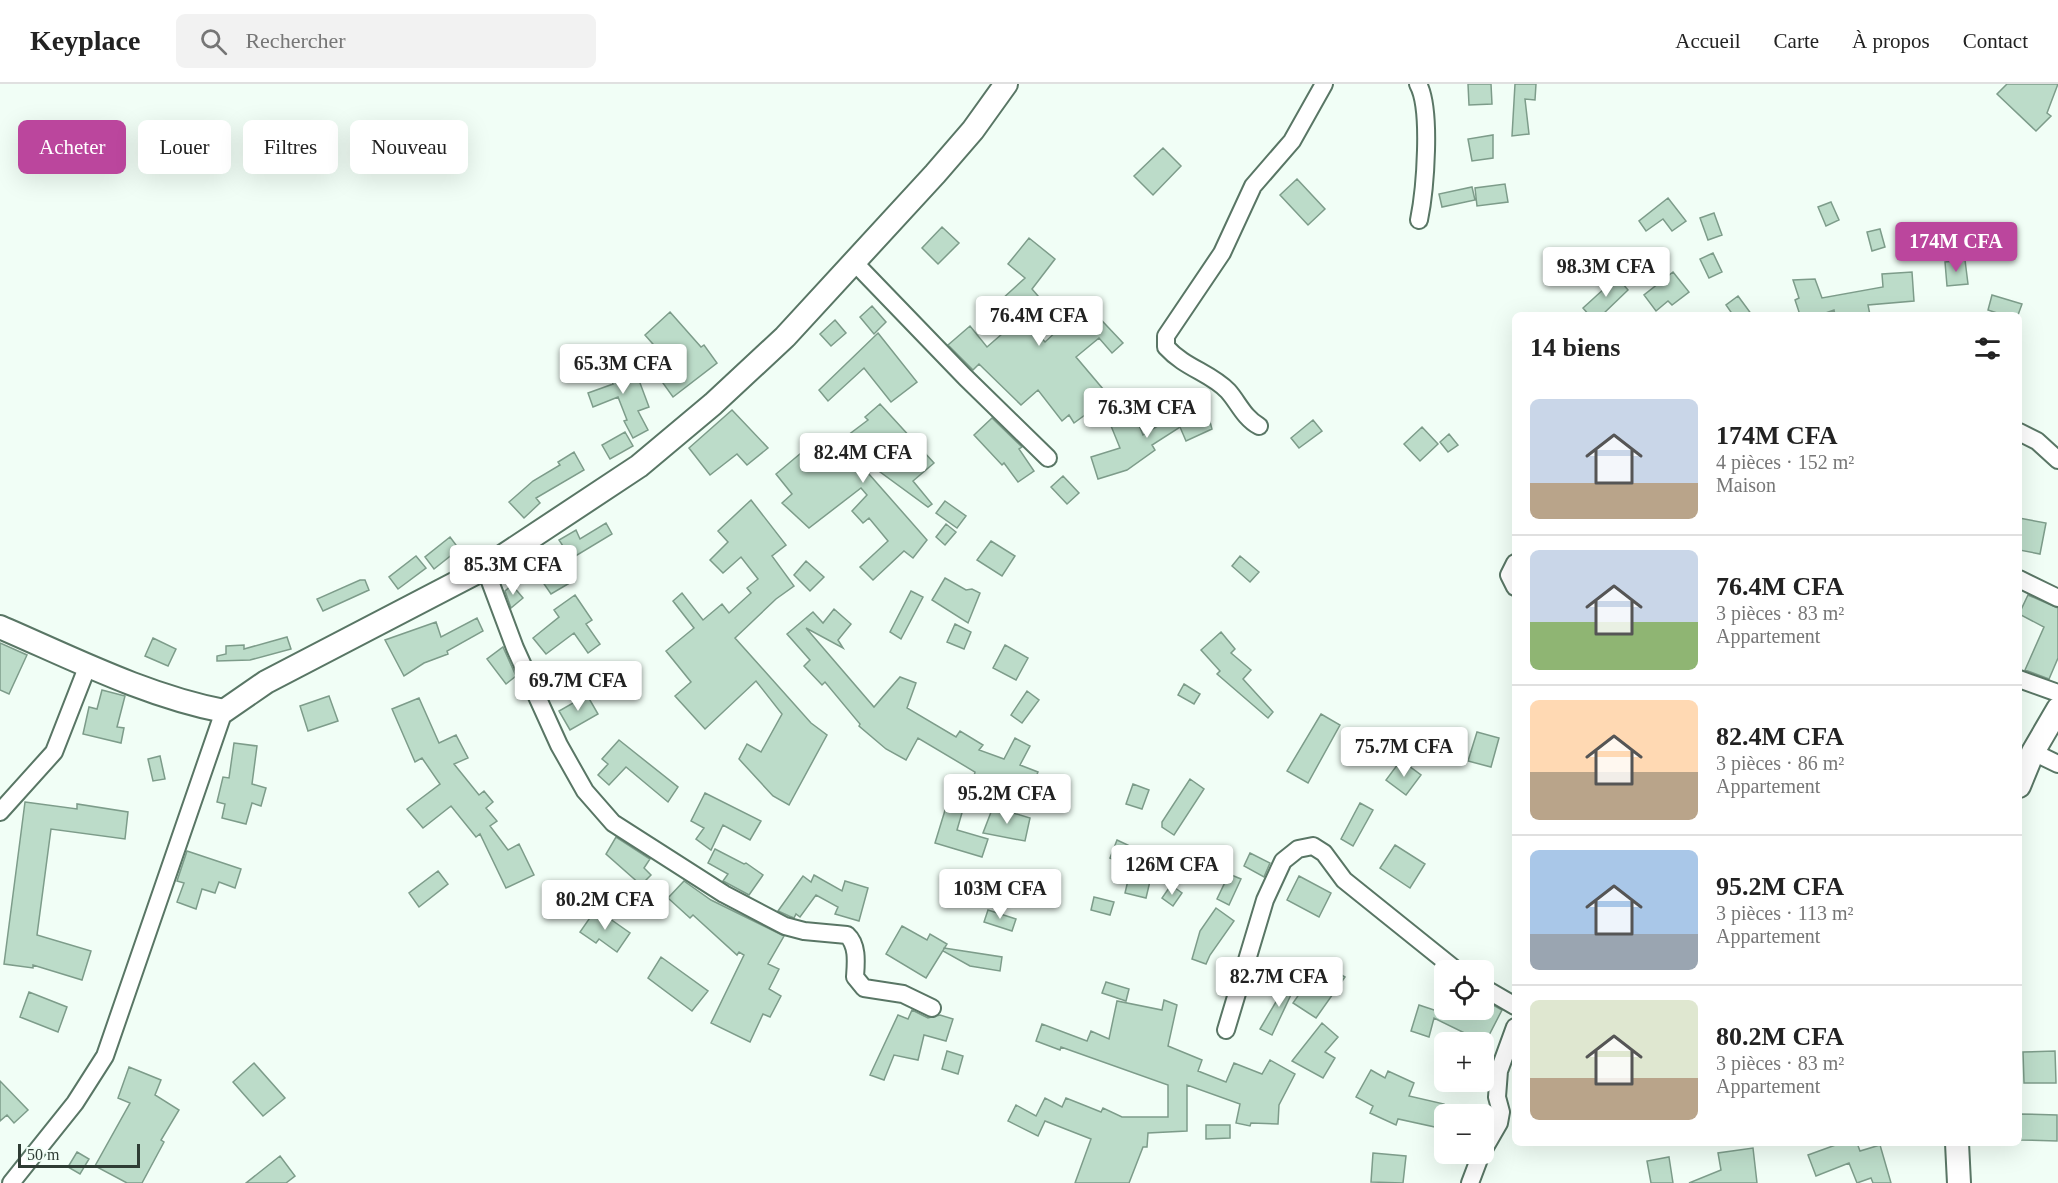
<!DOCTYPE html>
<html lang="fr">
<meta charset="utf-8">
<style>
:root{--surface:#fff;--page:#f2f2f2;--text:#222;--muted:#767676;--line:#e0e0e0;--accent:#bb469d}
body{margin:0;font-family:Georgia,serif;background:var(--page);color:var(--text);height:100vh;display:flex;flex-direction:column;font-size:22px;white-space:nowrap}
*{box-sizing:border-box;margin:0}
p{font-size:20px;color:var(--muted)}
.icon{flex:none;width:33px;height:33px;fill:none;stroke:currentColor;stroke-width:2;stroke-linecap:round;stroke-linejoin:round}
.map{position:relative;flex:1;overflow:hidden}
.panel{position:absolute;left:1512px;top:228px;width:510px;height:834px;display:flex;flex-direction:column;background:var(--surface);border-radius:9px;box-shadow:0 6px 24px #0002}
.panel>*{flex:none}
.guide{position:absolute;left:18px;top:36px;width:570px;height:54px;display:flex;gap:12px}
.buttons{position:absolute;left:1434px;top:876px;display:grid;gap:12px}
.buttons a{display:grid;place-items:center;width:60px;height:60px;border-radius:9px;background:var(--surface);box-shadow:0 6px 24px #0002;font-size:30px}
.scale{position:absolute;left:18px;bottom:15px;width:122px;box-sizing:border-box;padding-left:6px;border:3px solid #2f3c34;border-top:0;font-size:16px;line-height:21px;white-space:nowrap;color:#2f3c34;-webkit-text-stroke:4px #f1fef6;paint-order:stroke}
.price{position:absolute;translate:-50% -51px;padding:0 14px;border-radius:6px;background:#fff;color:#222;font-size:20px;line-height:39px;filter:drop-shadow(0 2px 3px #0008)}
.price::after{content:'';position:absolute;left:50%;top:36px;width:18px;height:14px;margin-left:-9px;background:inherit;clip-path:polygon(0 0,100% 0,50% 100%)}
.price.on{background:var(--accent);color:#fff}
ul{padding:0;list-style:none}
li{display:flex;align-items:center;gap:18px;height:150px;padding:0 18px}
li+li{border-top:2px solid var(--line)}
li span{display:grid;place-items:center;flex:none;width:168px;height:120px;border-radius:9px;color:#555}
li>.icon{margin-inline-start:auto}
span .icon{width:72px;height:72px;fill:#fffc;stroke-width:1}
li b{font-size:26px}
h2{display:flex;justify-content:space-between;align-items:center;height:72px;padding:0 18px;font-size:26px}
.chip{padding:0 21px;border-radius:9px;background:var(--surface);box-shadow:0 6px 24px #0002;font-size:21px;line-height:54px}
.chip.on{background:var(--accent);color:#fff}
header{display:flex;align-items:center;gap:36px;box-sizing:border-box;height:84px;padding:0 30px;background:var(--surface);border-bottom:2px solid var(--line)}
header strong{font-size:28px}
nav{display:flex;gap:33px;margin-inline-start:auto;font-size:21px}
.search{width:420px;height:54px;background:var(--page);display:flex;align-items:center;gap:15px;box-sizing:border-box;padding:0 21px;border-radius:9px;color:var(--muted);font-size:22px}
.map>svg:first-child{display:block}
.building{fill:#bcdcc9;stroke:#7d9c8a;stroke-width:1.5}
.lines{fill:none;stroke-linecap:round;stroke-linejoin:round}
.street-casing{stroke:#597665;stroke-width:20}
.secondary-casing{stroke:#597665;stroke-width:26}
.street{stroke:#fff;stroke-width:16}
.secondary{stroke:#fff;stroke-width:22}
</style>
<header>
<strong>Keyplace</strong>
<div class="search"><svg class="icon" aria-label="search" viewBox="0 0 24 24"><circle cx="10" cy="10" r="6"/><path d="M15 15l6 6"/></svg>Rechercher</div>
<nav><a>Accueil</a><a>Carte</a><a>À propos</a><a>Contact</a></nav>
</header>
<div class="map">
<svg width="2058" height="1099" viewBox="0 0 2058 1099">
<rect width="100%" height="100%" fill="#f1fef6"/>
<!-- building -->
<path class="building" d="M1468 0H1491L1492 20 1469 21Z
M1515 0H1536L1535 16 1525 15 1529 50 1512 52Z
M2007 0H2058L2047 29 2051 32 2036 47 1997 10Z
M1493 51V74L1472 77 1468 55Z
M442 57 458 68 449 81 432 70Z
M1163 64 1181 82 1153 111 1134 92Z
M1297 95 1325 125 1308 141 1280 111Z
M1505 100 1508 118 1477 122 1475 104Z
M1472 103 1475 116 1442 123 1439 110Z
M1668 114 1686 137 1672 147 1663 135 1646 147 1639 137Z
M1831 118 1839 136 1826 142 1818 123Z
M1714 129 1722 151 1708 156 1700 134Z
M942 143 959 159 938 180 922 164Z
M1880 145 1885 163 1872 167 1867 148Z
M1029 154 1055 175 1032 205 1044 219 1025 235 1045 258 1060 244 1064 248 1090 224 1123 259 1112 269 1099 254 1076 273 1103 305 1087 317 1093 325 1074 339 1069 331 1062 337 1038 306 1021 321 979 280 973 286 948 261 970 242 987 263 1018 236 1001 216 1025 194 1008 180Z
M1713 169 1722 188 1709 194 1700 175Z
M1965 176 1968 200 1947 202 1945 178Z
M1673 188 1689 208 1672 221 1668 217 1656 227 1644 211Z
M1912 188 1914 217 1868 221 1870 231H1835L1834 226 1820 231H1800L1795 216 1799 214 1793 196 1815 195 1822 214 1883 203 1882 190Z
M1617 193 1628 206 1602 231H1589L1583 224Z
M1992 211 2022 220 2018 231H2003L1988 226Z
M1738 212 1752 231H1733L1726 221Z
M872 222 886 238 874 250 860 233Z
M670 228 701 263 704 261 717 279 673 313 660 295 674 284 645 251Z
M835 236 846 249 831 262 820 250Z
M878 249 917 298 891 318 864 284 828 317 819 306Z
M613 269 632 293 637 291 649 323 638 327 648 346 633 354 624 337 627 336 618 313 593 323 588 309 613 300 601 279Z
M1204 316 1212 345 1186 357 1180 343 1152 361 1155 366 1127 386 1098 395 1091 373 1120 364 1109 337 1133 327 1143 351 1169 335 1193 325 1191 320Z
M880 320 934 379 913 397 932 420 928 423 865 377 861 381 927 456 913 474 904 467 873 496 860 483 888 457 869 434 863 439 852 427 867 411 861 404 809 444 782 419 792 410 776 390 807 364 821 379 841 361 839 358 868 336 865 333Z
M732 326 768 364 747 381 737 370 710 391 689 364Z
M992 334 1022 363 1019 365 1034 387 1018 398 1004 379 1002 381 974 351Z
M1313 336 1322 347 1299 364 1291 354Z
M1422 343 1438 360 1420 377 1404 360Z
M625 348 633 362 610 375 602 361Z
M1449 350 1458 361 1448 368 1440 358Z
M574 368 584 386 536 414 540 419 524 434 509 418 533 397 560 381 558 378Z
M1063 392 1079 409 1067 420 1051 403Z
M751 416 786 461 772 472 794 502 776 515 735 554 811 639 827 651 789 721 773 712 739 675 747 660 761 668 782 630 756 597 705 645 675 612 691 598 666 567 694 544 673 517 682 509 703 536 722 520 729 529 751 509 747 504 758 495 741 473 723 489 710 476 728 458 718 447Z
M945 417 966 432 957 444 936 429Z
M2019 434 2046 439 2040 470 2019 466Z
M606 439 612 450 554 485 546 474 563 462 559 456 576 446 580 455Z
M946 440 956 448 945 461 936 453Z
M450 453 459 465 434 485 425 473Z
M991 457 1015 472 1002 492 977 476Z
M416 472 426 484 398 505 389 493Z
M1240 472 1259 488 1250 498 1232 482Z
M806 477 824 493 810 507 794 491Z
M558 486 568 500 551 510 542 497Z
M945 494 966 506 972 505 980 509 968 539 932 516Z
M360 496H365L369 506 323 527 317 515Z
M512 501 523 514 511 524 505 507Z
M911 507 923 513 901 555 890 548Z
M575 511 592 536 586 540 600 560 588 569 574 549 546 570 533 554 559 533 554 526Z
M2028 511 2058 524V574L2049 595 2025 586 2044 543 2019 530Z
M834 525 851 540 838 556 843 564 806 544 874 623 900 593 916 599 907 624 956 653 960 647 983 661 979 666 1004 675 1015 654 1030 662 1020 681 1038 688 1028 713 974 692 975 688 918 654 906 676 886 665 859 642 860 640 825 598 822 601 804 582 810 576 787 550 813 528 823 539Z
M477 534 483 547 447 567 448 570 424 579 404 592 385 556 436 538 441 553Z
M955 540 971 548 964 565 947 558Z
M1221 548 1235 565 1231 569 1251 586 1243 595 1273 628 1268 634 1217 590 1220 587 1201 566Z
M287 553 291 565 250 576 217 577V572L226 570V562L244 561V565Z
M153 554 176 565 168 582 145 572Z
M0 559 27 571 9 610 0 606Z
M1005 561 1028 574 1016 596 993 584Z
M503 563 516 592 506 600 487 575Z
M1184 600 1200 610 1194 620 1178 611Z
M102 606 125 612 117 643 124 644 121 659 83 650 89 623 97 625Z
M1027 607 1039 616 1022 639 1011 631Z
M587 611 598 630 570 646 559 627Z
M329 612 338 637 308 647 300 622Z
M419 614 439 659 456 651 468 674 454 680 479 711 484 707 493 718 486 724 497 737 490 742 508 766 519 760 534 791 506 804 480 750 476 753 451 722 423 744 407 725 440 700 422 674 415 678 392 625Z
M1321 630 1340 641 1308 699 1287 687Z
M1477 648 1499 654 1491 683 1468 677Z
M619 656 678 703 668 718 626 683 609 701 598 691 608 680 602 675Z
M234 659 257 662 252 700 266 704 261 722 252 719 246 740 222 734 225 720 217 718 223 693 229 694Z
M160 672 165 695 153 697 148 675Z
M1401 676 1421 691 1406 711 1386 696Z
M1190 695 1204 705 1174 751 1162 743V738Z
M1133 700 1149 706 1142 725 1126 720Z
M705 709 761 737 750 756 723 741 711 766 696 755 704 744 691 737Z
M950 710 966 715 957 746 988 755 982 773 935 759Z
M25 718 77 725V720L128 728 125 755 51 745 37 851 91 867 82 896 33 881V884L4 880Z
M1360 719 1373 726 1353 762 1341 755Z
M993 723 1030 734 1025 757 983 749Z
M616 753 650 775 644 784 651 791 641 801 606 770Z
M1117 756 1130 762 1122 779 1110 774Z
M1395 761 1425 780 1410 804 1380 784Z
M715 765 744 780 746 779 763 791 749 811 723 797 728 790 708 779Z
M187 767 241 785 235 804 219 798 215 809 202 805 196 825 177 818 184 799 177 797Z
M1250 769 1270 779 1264 793 1244 782Z
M438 787 448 800 419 823 409 809Z
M1130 788 1151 793 1146 814 1125 809Z
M1229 790 1241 795 1229 821 1217 815Z
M814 791 842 807 845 797 868 804 859 837 835 830 838 823 816 811 800 833 796 830 794 834 789 832 778 827 803 792 811 798Z
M1299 792 1331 809 1319 833 1287 816Z
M684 797 711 816 784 852 768 880 779 885 769 905 781 912 770 933 763 930 750 958 711 939 744 871 739 868 737 871 693 831 690 834 668 814Z
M1171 801 1182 809 1173 822 1162 814Z
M1094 813 1114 818 1110 831 1091 826Z
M1216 824 1234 837 1210 871 1206 880 1192 875 1200 847Z
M596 825 630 849 617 868 599 855 596 859 580 848Z
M988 826 1016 835 1012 847 984 838Z
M902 842 927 856 930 850 947 860 926 894 886 870Z
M944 864 1002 873 1000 887 970 882 943 867Z
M661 873 708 907 692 927 648 894Z
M1325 881 1345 893 1316 934 1293 919 1304 903 1309 906Z
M1290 894 1297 898 1272 951 1260 945Z
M1106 898 1129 905 1126 917 1102 909Z
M29 908 67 923 58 948 20 933Z
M1164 916 1177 921 1168 962 1202 976 1198 987 1226 998 1234 979 1262 990 1270 976 1295 990 1279 1021 1278 1040 1251 1039 1250 1042 1236 1039 1240 1020 1187 1001V1047L1148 1049 1147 1063H1143L1129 1099H1075L1091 1055 1045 1037 1038 1052 1008 1037 1016 1021 1036 1032 1045 1014 1062 1023 1066 1014 1101 1028 1103 1024 1122 1033H1168V1001L1061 963 1060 966 1036 957 1042 940 1087 957 1091 947 1109 955 1117 917 1162 926Z
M1484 916 1502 926 1485 959 1434 934 1429 953 1411 947 1419 921 1434 926H1484Z
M912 926 928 934 940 931 953 935 946 957 924 951 918 976 894 971 884 996 870 991 898 931 908 935Z
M1322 939 1338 953 1325 968 1335 974 1323 994 1292 977Z
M947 967 963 972 958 990 942 985Z
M2055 967 2056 999H2024L2023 968Z
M254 979 285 1014 263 1032 233 998Z
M129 983 161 996 155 1011 179 1026 161 1056 164 1058 142 1099H127L95 1082 130 1019 118 1014Z
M1371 986 1385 994 1388 987 1414 999 1409 1012 1444 1020V1045L1398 1035 1396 1041 1370 1029 1373 1022 1356 1013Z
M0 997 28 1026 14 1039 7 1031 0 1037Z
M2021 1030 2057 1031V1057L2021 1056Z
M1206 1041H1230V1054L1206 1055Z
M1841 1059H1857L1860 1067 1880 1061 1891 1099H1873L1871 1094 1857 1099 1849 1079 1816 1092 1808 1071Z
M1753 1064 1757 1099H1689L1721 1086 1718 1069Z
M77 1068 89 1075 80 1090 68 1083Z
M1373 1069 1406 1072 1403 1099 1371 1098Z
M280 1072 295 1092 286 1099H246Z
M1669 1073 1673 1099H1651L1647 1077Z"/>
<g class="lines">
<!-- street casing -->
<g class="street-casing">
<path id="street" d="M1418 0C1432 25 1425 107 1419 136
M854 178 965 293 1048 374
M1259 342C1244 334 1238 318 1228 307 1211 289 1185 284 1166 263V252L1222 169 1253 102 1292 57 1324 0
M2019 348 2037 357 2058 376
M1515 479 1509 491 1515 503
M485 484 515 564 559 661 585 707 613 739 724 810 785 842 804 847 847 851C858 861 856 879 855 893L864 904 903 910 932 924
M2019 495 2058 514
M2019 595 2058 609
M2033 668 2058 680
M0 728 54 668 88 581
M1484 904 1515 922
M1226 946 1265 816 1283 777 1298 765 1313 762 1324 769 1344 796 1456 886
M1484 1065 1499 1039 1501 1028 1497 1013 1499 987 1515 943
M11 1099 75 1019 105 972 224 627
M1470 1099 1481 1070"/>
</g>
<!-- secondary casing -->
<g class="secondary-casing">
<path id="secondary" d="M0 543C72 574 146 612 224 627L266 598 485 484 639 382 713 320 785 253 935 90 973 46 1006 0
M2019 702 2033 668 2058 625
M1957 1059 1959 1099"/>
</g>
<!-- street -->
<use href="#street" class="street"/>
<!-- secondary -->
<use href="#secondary" class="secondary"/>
</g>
</svg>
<div class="buttons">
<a><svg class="icon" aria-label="locate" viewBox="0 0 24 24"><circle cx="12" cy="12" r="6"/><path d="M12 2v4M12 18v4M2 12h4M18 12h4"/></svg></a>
<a>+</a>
<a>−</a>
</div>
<div class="scale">50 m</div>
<b class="price on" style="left:1956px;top:189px">174M CFA</b>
<b class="price" style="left:1606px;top:214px">98.3M CFA</b>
<b class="price" style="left:1039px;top:263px">76.4M CFA</b>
<b class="price" style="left:623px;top:311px">65.3M CFA</b>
<b class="price" style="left:1147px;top:355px">76.3M CFA</b>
<b class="price" style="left:863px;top:400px">82.4M CFA</b>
<b class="price" style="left:513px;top:512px">85.3M CFA</b>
<b class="price" style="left:578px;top:628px">69.7M CFA</b>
<b class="price" style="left:1404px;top:694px">75.7M CFA</b>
<b class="price" style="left:1007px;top:741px">95.2M CFA</b>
<b class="price" style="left:1172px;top:812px">126M CFA</b>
<b class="price" style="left:1000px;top:836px">103M CFA</b>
<b class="price" style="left:605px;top:847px">80.2M CFA</b>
<b class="price" style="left:1279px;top:924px">82.7M CFA</b>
<div class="guide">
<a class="chip on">Acheter</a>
<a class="chip">Louer</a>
<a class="chip">Filtres</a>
<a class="chip">Nouveau</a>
</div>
<section class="panel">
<h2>14 biens<svg class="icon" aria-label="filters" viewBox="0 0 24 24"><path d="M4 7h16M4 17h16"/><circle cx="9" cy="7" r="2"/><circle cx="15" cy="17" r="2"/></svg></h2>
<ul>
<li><span style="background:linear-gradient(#c9d6e8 70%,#b9a48a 0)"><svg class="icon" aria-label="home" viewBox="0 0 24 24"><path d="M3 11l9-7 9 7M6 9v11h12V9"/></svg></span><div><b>174M CFA</b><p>4 pièces · 152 m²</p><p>Maison</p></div></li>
<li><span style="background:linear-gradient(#c9d6e8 60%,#8fb573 0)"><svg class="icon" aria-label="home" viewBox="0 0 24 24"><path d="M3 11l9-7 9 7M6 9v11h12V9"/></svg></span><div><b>76.4M CFA</b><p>3 pièces · 83 m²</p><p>Appartement</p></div></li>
<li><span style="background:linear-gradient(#ffd9b3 60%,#b9a48a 0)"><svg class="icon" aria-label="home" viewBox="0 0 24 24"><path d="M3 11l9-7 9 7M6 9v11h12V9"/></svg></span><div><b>82.4M CFA</b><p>3 pièces · 86 m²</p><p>Appartement</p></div></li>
<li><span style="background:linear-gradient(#a9c7e8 70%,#9aa5b1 0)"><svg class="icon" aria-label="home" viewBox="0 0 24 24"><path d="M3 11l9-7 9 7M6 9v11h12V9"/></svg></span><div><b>95.2M CFA</b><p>3 pièces · 113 m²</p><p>Appartement</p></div></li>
<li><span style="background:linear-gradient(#dfe7d0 65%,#b9a48a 0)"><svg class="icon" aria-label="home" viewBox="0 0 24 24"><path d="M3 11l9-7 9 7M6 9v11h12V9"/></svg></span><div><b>80.2M CFA</b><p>3 pièces · 83 m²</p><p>Appartement</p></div></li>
</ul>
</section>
</div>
